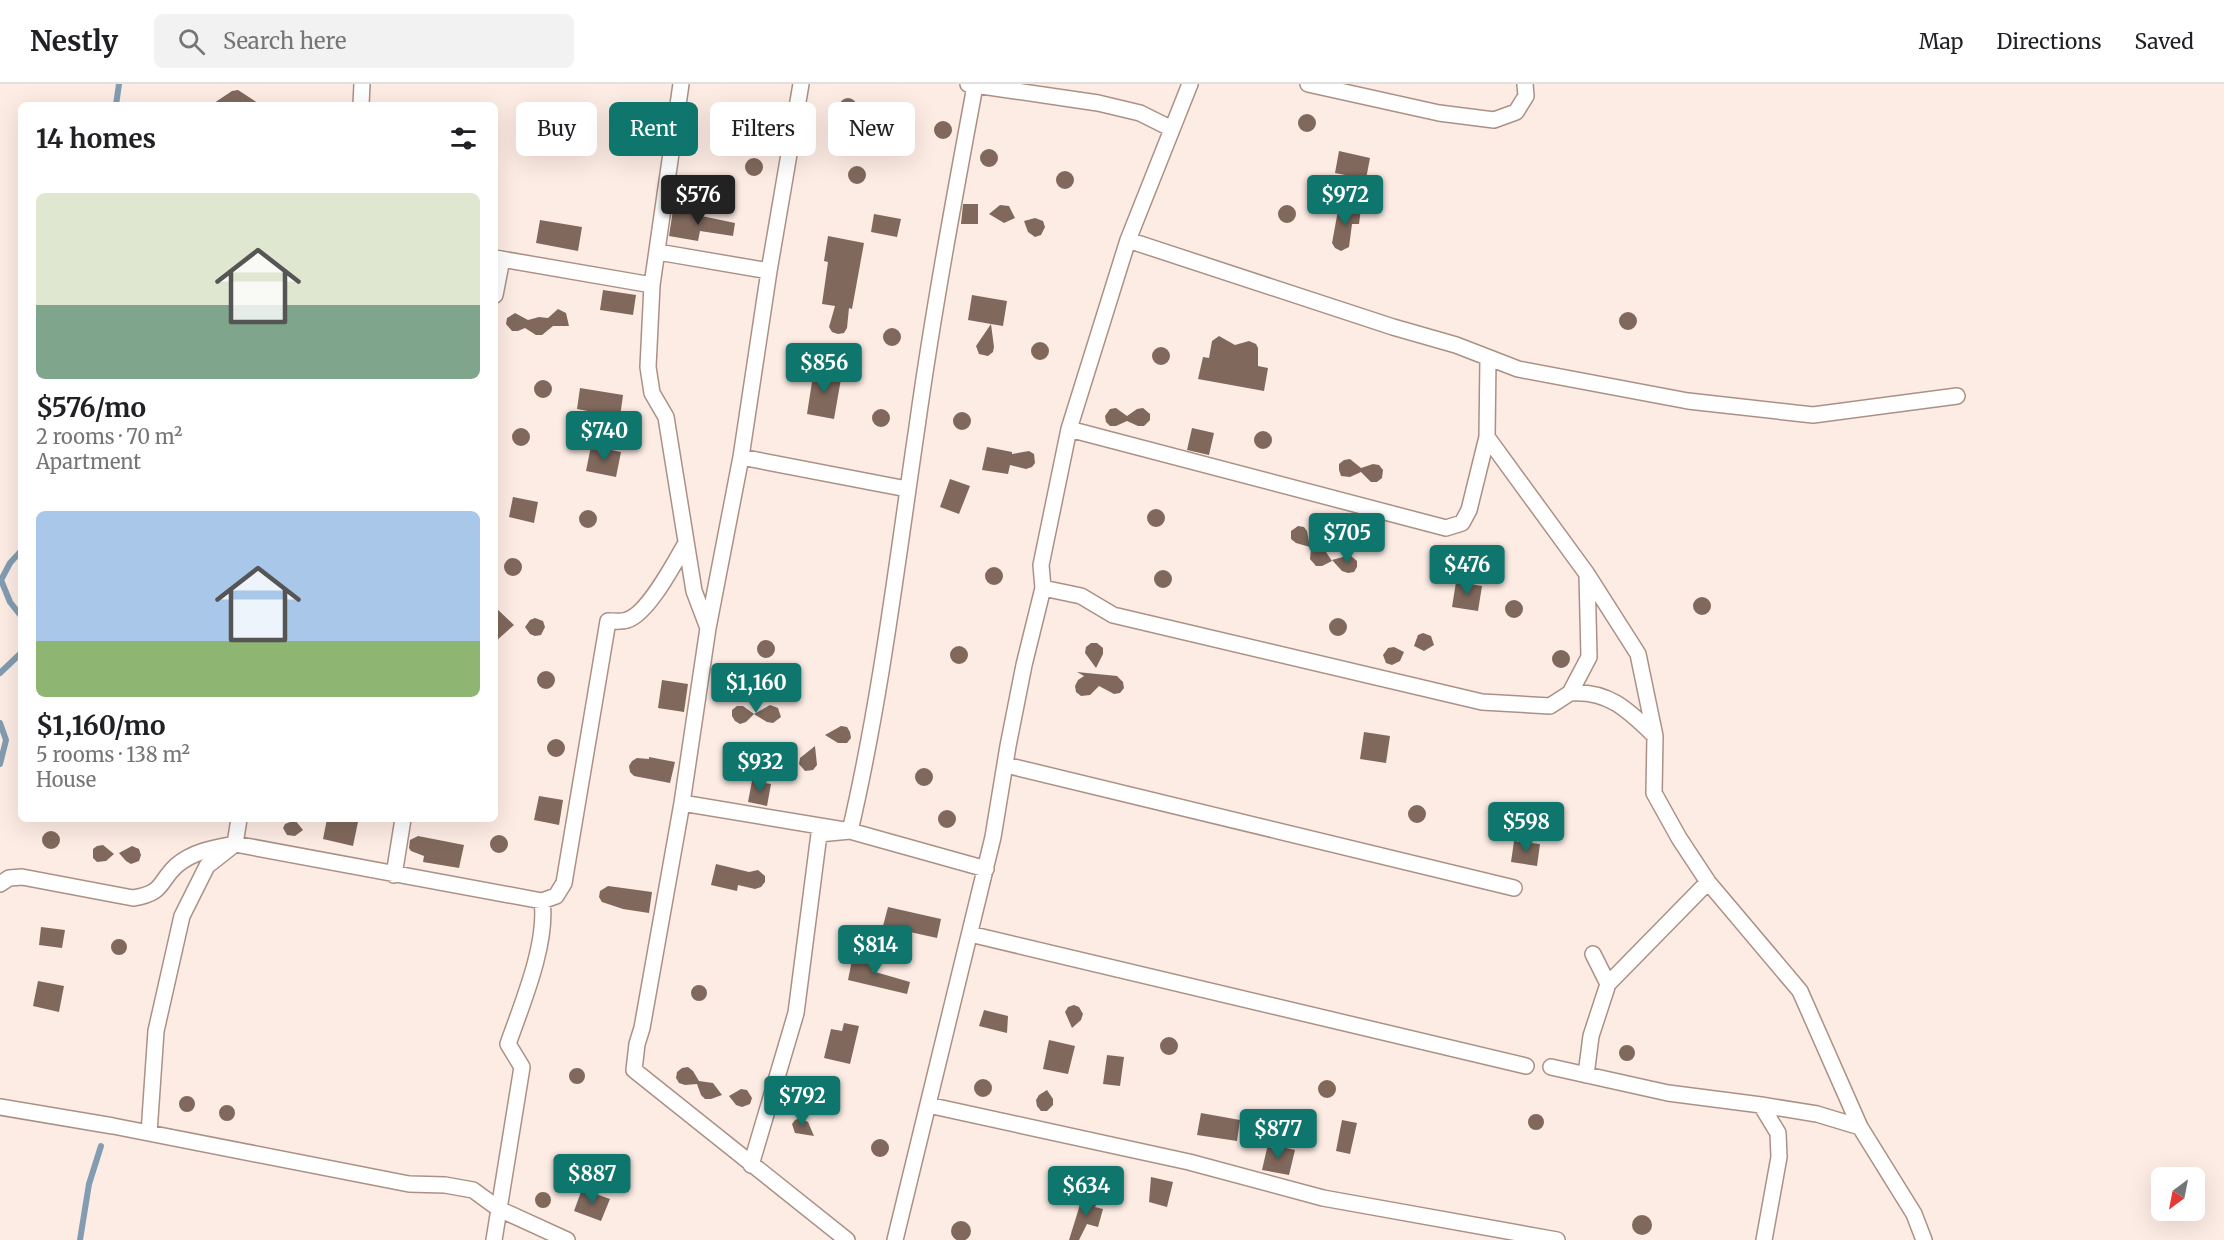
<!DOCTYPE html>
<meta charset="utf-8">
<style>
:root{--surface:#fff;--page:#f2f2f2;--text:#202124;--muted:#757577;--line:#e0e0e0;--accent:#0f766e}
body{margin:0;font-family:Merriweather,serif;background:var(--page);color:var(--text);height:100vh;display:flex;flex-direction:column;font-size:22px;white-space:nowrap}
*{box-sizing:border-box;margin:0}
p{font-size:20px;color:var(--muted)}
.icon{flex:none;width:33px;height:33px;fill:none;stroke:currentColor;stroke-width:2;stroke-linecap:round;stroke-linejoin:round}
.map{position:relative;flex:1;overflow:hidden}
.drawer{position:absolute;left:18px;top:18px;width:480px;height:720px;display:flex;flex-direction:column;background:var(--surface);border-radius:9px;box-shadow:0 6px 24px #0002}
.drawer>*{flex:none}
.guide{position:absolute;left:516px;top:18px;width:570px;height:54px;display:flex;gap:12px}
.needle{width:39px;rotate:212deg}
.buttons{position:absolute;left:2151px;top:1083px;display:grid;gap:12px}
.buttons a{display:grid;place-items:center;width:54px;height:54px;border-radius:9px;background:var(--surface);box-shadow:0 6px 24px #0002;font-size:30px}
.price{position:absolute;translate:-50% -51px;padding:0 14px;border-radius:6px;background:var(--accent);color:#fff;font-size:20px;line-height:39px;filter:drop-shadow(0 2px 3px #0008)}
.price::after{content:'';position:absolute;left:50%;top:36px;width:18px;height:14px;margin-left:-9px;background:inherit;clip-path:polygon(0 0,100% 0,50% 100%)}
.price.selected{background:#222;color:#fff}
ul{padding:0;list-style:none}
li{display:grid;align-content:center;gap:12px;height:318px;padding:0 18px}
li span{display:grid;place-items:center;height:186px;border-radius:9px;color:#555}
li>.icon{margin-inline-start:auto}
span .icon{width:108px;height:108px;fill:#fffc;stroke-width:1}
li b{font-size:26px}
h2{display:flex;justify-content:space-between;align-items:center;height:72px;padding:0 18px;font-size:26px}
.chip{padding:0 21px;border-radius:9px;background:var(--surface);box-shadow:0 6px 24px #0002;font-size:21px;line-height:54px}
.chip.selected{background:var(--accent);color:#fff}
header{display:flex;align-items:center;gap:36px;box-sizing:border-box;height:84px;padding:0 30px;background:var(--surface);border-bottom:2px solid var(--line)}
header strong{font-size:28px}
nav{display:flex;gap:33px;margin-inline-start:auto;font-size:21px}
.search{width:420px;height:54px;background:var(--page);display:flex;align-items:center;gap:15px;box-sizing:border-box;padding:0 21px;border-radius:9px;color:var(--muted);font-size:22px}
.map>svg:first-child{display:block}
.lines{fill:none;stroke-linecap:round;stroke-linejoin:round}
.stream{stroke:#839cb1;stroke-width:6}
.building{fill:#80685c}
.minor-casing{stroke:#ab9185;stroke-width:18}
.minor{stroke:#fff;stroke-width:15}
</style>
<header>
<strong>Nestly</strong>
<div class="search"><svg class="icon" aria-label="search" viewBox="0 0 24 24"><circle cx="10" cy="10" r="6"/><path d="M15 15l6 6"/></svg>Search here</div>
<nav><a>Map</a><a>Directions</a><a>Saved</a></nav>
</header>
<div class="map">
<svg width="2224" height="1156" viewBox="0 0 2224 1156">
<rect width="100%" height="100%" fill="#fdece4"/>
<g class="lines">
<!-- stream -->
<path class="stream" d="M116 21 119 0
M21 467 10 479 1 496 10 518 21 532
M0 589 21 569
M0 639 6 656 0 680
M80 1156 89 1100 101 1062"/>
</g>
<!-- building -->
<path class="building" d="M238 6 261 21H211L232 7Z
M839 23a9 9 0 1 1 18 0a9 9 0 1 1-18 0Z
M1298 39a9 9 0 1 1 18 0a9 9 0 1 1-18 0Z
M934 46a9 9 0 1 1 18 0a9 9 0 1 1-18 0Z
M980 74a9 9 0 1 1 18 0a9 9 0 1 1-18 0Z
M1339 67 1370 74 1366 95 1335 89Z
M745 83a9 9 0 1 1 18 0a9 9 0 1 1-18 0Z
M848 91a9 9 0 1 1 18 0a9 9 0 1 1-18 0Z
M1056 96a9 9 0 1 1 18 0a9 9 0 1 1-18 0Z
M963 120H978V140H961Z
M1278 130a9 9 0 1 1 18 0a9 9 0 1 1-18 0Z
M1000 121 1009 122 1015 134 1004 139 989 130Z
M1339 121 1361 124 1359 140H1352L1349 163 1341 167 1335 164 1332 159Z
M673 126 735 139 733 152 700 147 698 157 669 152Z
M874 130 901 135 897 153 871 148Z
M1035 134 1043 137 1045 143 1041 151 1035 153 1028 148 1024 137Z
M540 136 582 143 578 167 536 159Z
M828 152 864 159 852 225 849 224 847 244 844 249 838 250 832 248 829 243 835 222 822 220 828 178 824 177Z
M603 206 636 211 633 231 600 226Z
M972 211 1007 217 1003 242 991 240 994 263 993 268 988 272 979 270 976 262 991 240 968 236Z
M558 225 566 229 569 242H553L542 251H536L525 244 518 247H512L506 240 507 234 515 229 528 236 539 233 548 234Z
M1619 237a9 9 0 1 1 18 0a9 9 0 1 1-18 0Z
M883 253a9 9 0 1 1 18 0a9 9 0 1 1-18 0Z
M1219 252 1235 261 1249 257 1256 260 1258 264V282L1268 284 1264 307 1198 295 1203 273 1209 274 1212 257Z
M1031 267a9 9 0 1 1 18 0a9 9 0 1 1-18 0Z
M1152 272a9 9 0 1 1 18 0a9 9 0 1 1-18 0Z
M814 285 842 289 834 335 807 330Z
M534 305a9 9 0 1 1 18 0a9 9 0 1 1-18 0Z
M580 304 623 311 620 333 577 325Z
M1116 324 1127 332 1137 325 1143 324 1150 330V336L1144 342H1138L1127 337 1116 342H1110L1106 338 1105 332 1110 325Z
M872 334a9 9 0 1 1 18 0a9 9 0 1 1-18 0Z
M953 337a9 9 0 1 1 18 0a9 9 0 1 1-18 0Z
M512 353a9 9 0 1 1 18 0a9 9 0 1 1-18 0Z
M1192 344 1214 349 1209 371 1187 366Z
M1254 356a9 9 0 1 1 18 0a9 9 0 1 1-18 0Z
M591 362 621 368 616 393 586 387Z
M987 363 1012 368V370L1029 367 1034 370 1035 379 1032 383 1026 385 1010 381 1008 390 982 386Z
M1350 375 1361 384 1373 380 1379 381 1383 386 1382 394 1377 398H1371L1361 388 1350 393 1341 392 1339 386V380L1344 376Z
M950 395 970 402 959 430 940 423Z
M513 413 538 418 534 439 509 433Z
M1147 434a9 9 0 1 1 18 0a9 9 0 1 1-18 0Z
M579 435a9 9 0 1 1 18 0a9 9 0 1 1-18 0Z
M1298 442 1304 443 1307 447 1310 463 1296 459 1291 455V447Z
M1311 464 1324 465 1332 477 1322 482H1316L1310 475Z
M1350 471 1357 477V483L1354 488 1348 489 1342 487 1332 476Z
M504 483a9 9 0 1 1 18 0a9 9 0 1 1-18 0Z
M985 492a9 9 0 1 1 18 0a9 9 0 1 1-18 0Z
M1154 495a9 9 0 1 1 18 0a9 9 0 1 1-18 0Z
M1456 498 1482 502 1478 527 1452 523Z
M1693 522a9 9 0 1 1 18 0a9 9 0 1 1-18 0Z
M1505 525a9 9 0 1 1 18 0a9 9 0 1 1-18 0Z
M495 523 514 541 495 558Z
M1329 543a9 9 0 1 1 18 0a9 9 0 1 1-18 0Z
M535 534 543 537 545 543 541 551 535 552 530 550 525 543 530 536Z
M1423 549 1431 552 1434 561 1424 567 1414 562 1418 551Z
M757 565a9 9 0 1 1 18 0a9 9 0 1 1-18 0Z
M1091 559H1097L1103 564V570L1096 584 1085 569 1086 563Z
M950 571a9 9 0 1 1 18 0a9 9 0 1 1-18 0Z
M1394 563 1404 568 1400 577 1392 581 1386 579 1383 571 1388 564Z
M1552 575a9 9 0 1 1 18 0a9 9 0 1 1-18 0Z
M537 596a9 9 0 1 1 18 0a9 9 0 1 1-18 0Z
M1077 588 1117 592 1123 598 1124 604 1120 609 1114 610 1099 602 1090 611 1081 612 1076 608 1075 602 1078 596 1084 592Z
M662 596 688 600 684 628 658 624Z
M770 621 778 624 781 633 773 639 767 638 754 630 746 638 740 640 735 637 732 632V626L737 622H743L754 630Z
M841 642 847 643 850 648 851 654 847 659H838L825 651Z
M1364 648 1390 652 1386 679 1360 675Z
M547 664a9 9 0 1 1 18 0a9 9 0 1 1-18 0Z
M815 662 817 681 813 686 805 687 799 680 800 674Z
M649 673 675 678 670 699 634 692 630 688 629 682 632 677 637 674 649 675Z
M915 693a9 9 0 1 1 18 0a9 9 0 1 1-18 0Z
M752 697 771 700 767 722 748 718Z
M539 712 563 716 559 741 534 736Z
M1408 730a9 9 0 1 1 18 0a9 9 0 1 1-18 0Z
M938 735a9 9 0 1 1 18 0a9 9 0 1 1-18 0Z
M327 735 358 738 353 762 323 755Z
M295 736 303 746 295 752 287 751 283 744 285 740Z
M42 756a9 9 0 1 1 18 0a9 9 0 1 1-18 0Z
M490 760a9 9 0 1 1 18 0a9 9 0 1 1-18 0Z
M418 752 464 761 459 784 423 778 424 772 411 767 409 764 410 756Z
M1514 757 1540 760 1537 782 1511 778Z
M103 761 114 770 106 777 97 778 93 774V765L97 762Z
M132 762 139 765 141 771 139 777 131 780 126 777 119 769Z
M716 780 749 788 758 786 765 792V798L761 803 755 805 738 801 737 807 711 801Z
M608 802 652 808 649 829 623 825 602 818 599 813 600 807Z
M888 823 941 835 937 854 883 842Z
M41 843 65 846 62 864 39 861Z
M111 863a8 8 0 1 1 16 0a8 8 0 1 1-16 0Z
M853 871 875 875 872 887 910 898 907 910 848 896Z
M38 897 64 902 59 928 33 922Z
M691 909a8 8 0 1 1 16 0a8 8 0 1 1-16 0Z
M1074 921 1079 923 1083 930 1081 936 1072 944 1065 928 1068 923Z
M984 926 1008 932 1007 949 979 942Z
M844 939 859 942 850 980 824 974 831 945 842 947Z
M1160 962a9 9 0 1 1 18 0a9 9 0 1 1-18 0Z
M1049 956 1075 962 1068 990 1043 985Z
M1619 969a8 8 0 1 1 16 0a8 8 0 1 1-16 0Z
M1107 971 1124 973 1120 1002 1103 1000Z
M688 983 693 987 699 997 713 999 722 1011 711 1015H705L701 1011 697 1000 685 1001 679 999 676 994 677 988 682 984Z
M569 992a8 8 0 1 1 16 0a8 8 0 1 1-16 0Z
M974 1004a9 9 0 1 1 18 0a9 9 0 1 1-18 0Z
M1318 1005a9 9 0 1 1 18 0a9 9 0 1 1-18 0Z
M741 1005 747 1006 752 1014 750 1020 742 1023 736 1021 729 1012Z
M1047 1006 1053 1015V1021L1047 1027H1041L1037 1022 1036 1016 1039 1011Z
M179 1020a8 8 0 1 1 16 0a8 8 0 1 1-16 0Z
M219 1029a8 8 0 1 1 16 0a8 8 0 1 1-16 0Z
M1201 1029 1240 1036 1237 1057 1197 1051Z
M1528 1038a8 8 0 1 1 16 0a8 8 0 1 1-16 0Z
M800 1034 808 1038 814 1052 795 1049 792 1040 795 1036Z
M1342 1036 1357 1039 1350 1070 1336 1067Z
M871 1064a9 9 0 1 1 18 0a9 9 0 1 1-18 0Z
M1268 1060 1295 1066 1289 1091 1262 1086Z
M1151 1093 1173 1098 1167 1123 1149 1118Z
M582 1105 610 1115 601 1137 574 1127Z
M535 1116a8 8 0 1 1 16 0a8 8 0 1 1-16 0Z
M1083 1111 1098 1117 1095 1123 1103 1125 1098 1143 1087 1140 1079 1156H1069Z
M1632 1141a10 10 0 1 1 20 0a10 10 0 1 1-20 0Z
M951 1147a10 10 0 1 1 20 0a10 10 0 1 1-20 0Z"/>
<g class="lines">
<!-- minor casing -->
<g class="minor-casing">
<path id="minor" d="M681 0 652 201 648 283 652 309 666 333 694 507 708 544
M801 0 769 187 741 373 708 544 682 719 642 944 637 960 634 986 847 1156
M968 0 1098 19 1140 29 1172 45
M1308 0 1439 29 1494 36 1516 28 1526 12 1525 0
M361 21 362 0
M1128 156 1393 243 1456 261 1518 285 1688 317 1813 331 1957 312
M658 168 769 187
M495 174 652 201
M495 211 502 175
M1488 274 1487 353 1587 490 1638 570 1655 652 1654 709 1679 754 1708 798
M1069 345 1446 444 1462 439 1469 426 1487 353
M741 373 907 405
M1043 504 1081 512 1113 531 1482 618 1550 622 1570 609 1589 573 1587 490
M1570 609C1609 606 1629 627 1655 652
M1006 681 1514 804
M682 719 850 747 986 785
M394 791 403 735
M0 800 9 794 22 793 133 814C165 809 158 798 177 781 194 767 214 764 235 760L542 817 556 812 564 799 608 537C614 537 622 538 627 536 648 530 675 478 686 459
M970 850 1526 982
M1593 870 1608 900
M1551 983 1668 1009 1761 1021 1778 1049 1779 1073 1764 1156
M1586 991 1591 952 1608 900 1708 798 1800 907 1860 1043
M928 1021 1189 1078 1323 1114 1557 1156
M1761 1021 1817 1030 1860 1043 1914 1130 1924 1156
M0 1023 113 1042 409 1100 445 1101 473 1106 499 1125 567 1156
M149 1049 156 947 182 832 207 782 235 760 239 735
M751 1081 796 929 819 750 850 747C881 614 897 478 917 343 933 228 954 115 975 2
M494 1156 522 983 508 960C522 920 548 859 542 817
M895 1156 993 753 1008 662 1024 581 1043 504 1041 481 1069 345 1128 156 1190 0"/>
</g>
<!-- minor -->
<use href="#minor" class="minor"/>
</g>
</svg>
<div class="buttons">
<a><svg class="needle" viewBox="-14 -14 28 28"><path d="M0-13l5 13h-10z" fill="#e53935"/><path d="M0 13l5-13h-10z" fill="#757577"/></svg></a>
</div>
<b class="price selected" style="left:698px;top:142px">$576</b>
<b class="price" style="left:1345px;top:142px">$972</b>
<b class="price" style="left:824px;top:310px">$856</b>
<b class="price" style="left:604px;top:378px">$740</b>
<b class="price" style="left:1347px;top:480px">$705</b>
<b class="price" style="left:1467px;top:512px">$476</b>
<b class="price" style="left:756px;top:630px">$1,160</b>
<b class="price" style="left:760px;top:709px">$932</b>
<b class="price" style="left:1526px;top:769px">$598</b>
<b class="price" style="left:875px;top:892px">$814</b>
<b class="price" style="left:802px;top:1043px">$792</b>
<b class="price" style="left:1278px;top:1076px">$877</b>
<b class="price" style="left:592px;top:1121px">$887</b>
<b class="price" style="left:1086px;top:1133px">$634</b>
<div class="guide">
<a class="chip">Buy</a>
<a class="chip selected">Rent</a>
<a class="chip">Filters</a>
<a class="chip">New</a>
</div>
<section class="drawer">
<h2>14 homes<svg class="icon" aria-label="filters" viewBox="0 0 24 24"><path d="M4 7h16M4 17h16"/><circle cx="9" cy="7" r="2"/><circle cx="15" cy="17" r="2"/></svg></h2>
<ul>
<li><span style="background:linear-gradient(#dfe7d0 60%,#7fa58c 0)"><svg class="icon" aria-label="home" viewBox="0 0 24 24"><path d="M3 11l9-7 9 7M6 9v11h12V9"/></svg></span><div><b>$576/mo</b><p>2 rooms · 70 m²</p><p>Apartment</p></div></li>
<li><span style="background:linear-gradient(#a9c7e8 70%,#8fb573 0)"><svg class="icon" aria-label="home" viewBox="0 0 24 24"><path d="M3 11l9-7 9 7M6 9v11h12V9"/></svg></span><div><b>$1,160/mo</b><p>5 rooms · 138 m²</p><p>House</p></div></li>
</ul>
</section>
</div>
